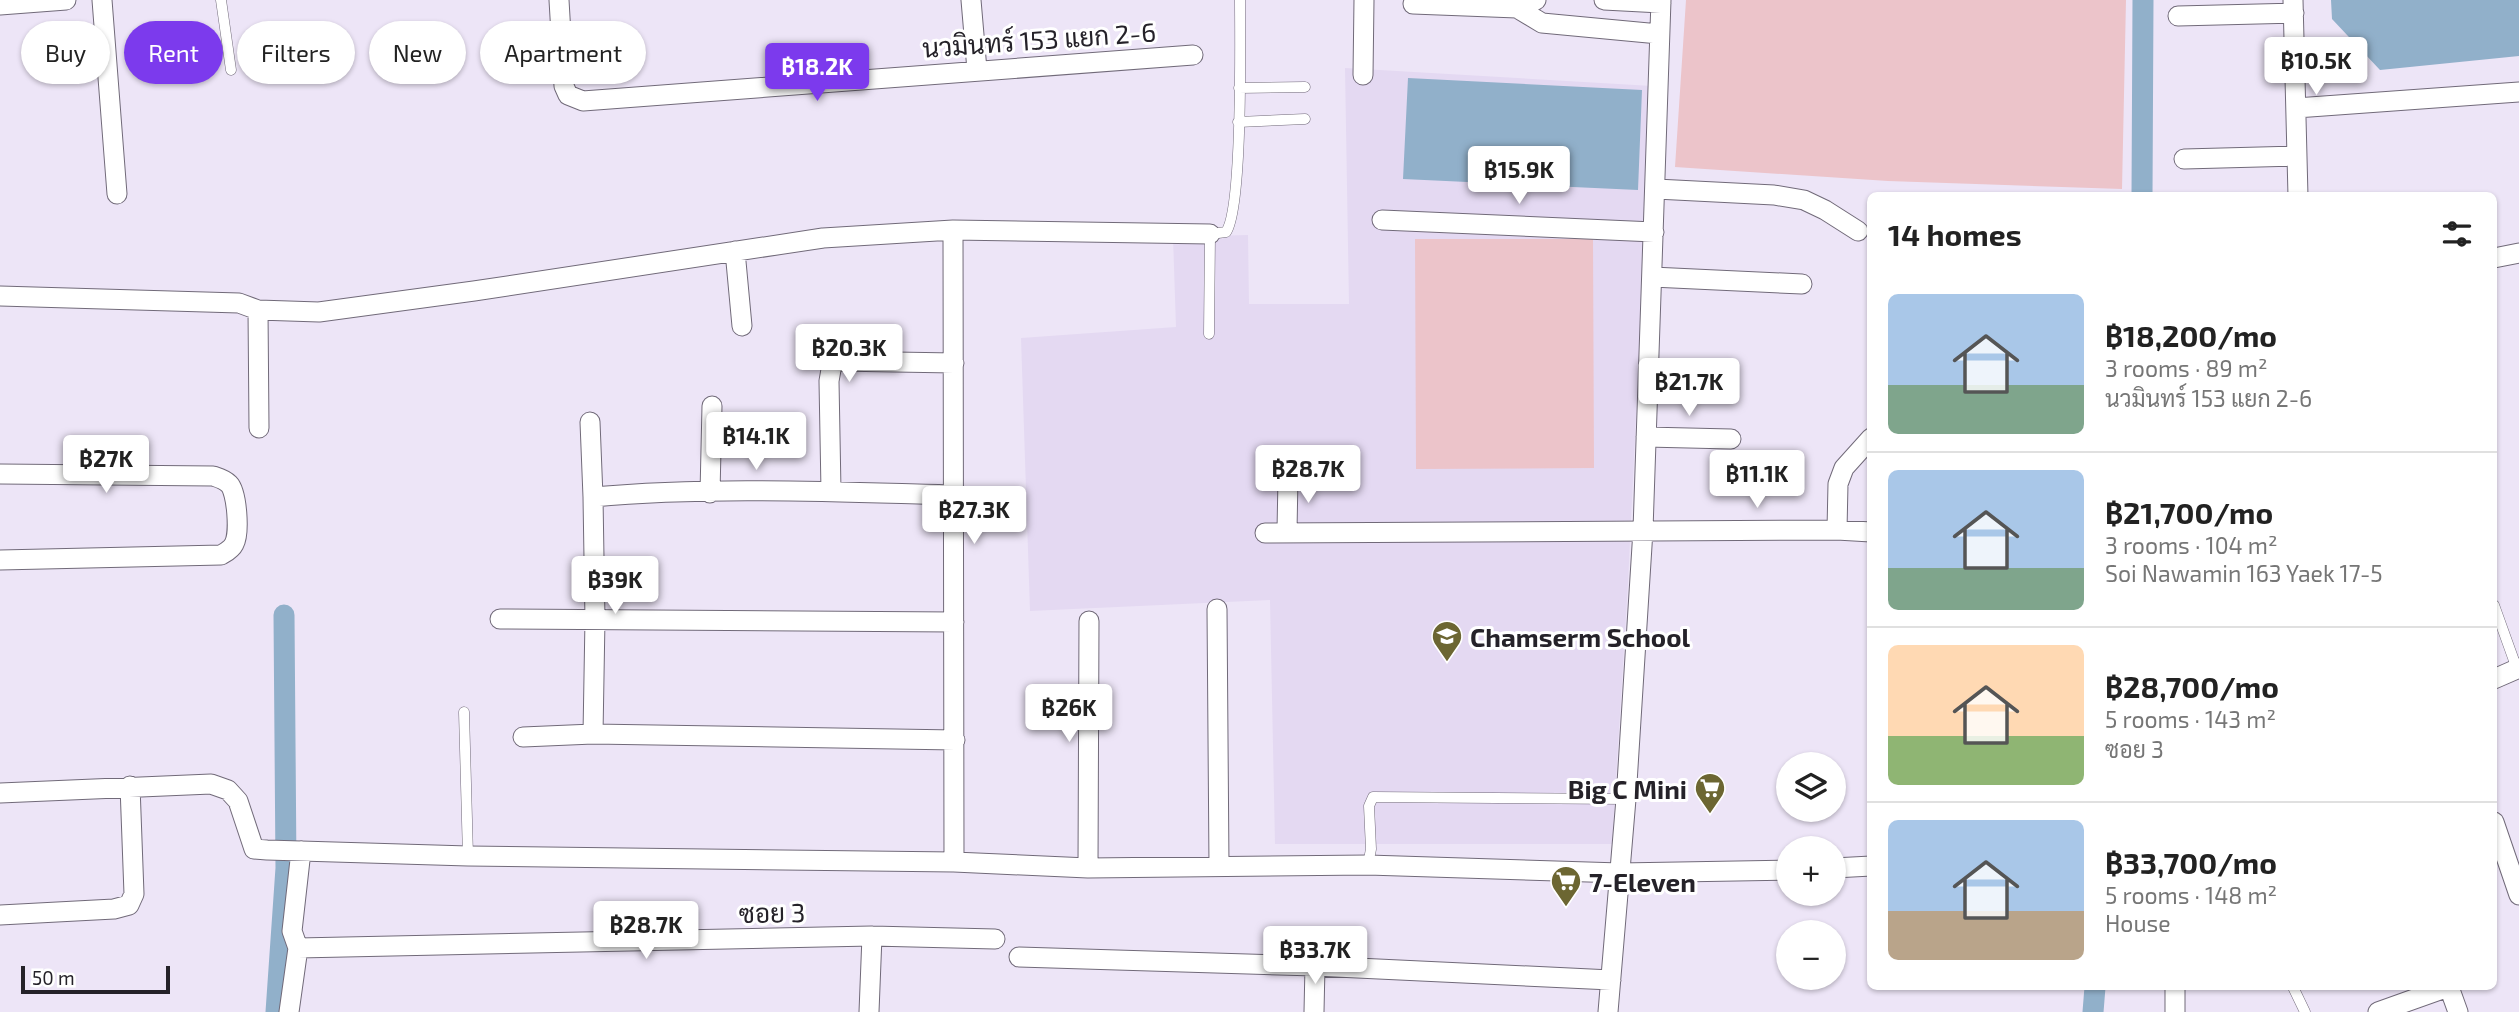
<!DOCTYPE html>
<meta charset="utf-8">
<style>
:root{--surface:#fff;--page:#f6f6f6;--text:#222;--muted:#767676;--line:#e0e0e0;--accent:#7c3aed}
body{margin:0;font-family:"Exo 2",Sarabun,sans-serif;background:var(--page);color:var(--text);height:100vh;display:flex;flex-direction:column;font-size:26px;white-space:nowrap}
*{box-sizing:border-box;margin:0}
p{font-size:23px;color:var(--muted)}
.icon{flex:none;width:38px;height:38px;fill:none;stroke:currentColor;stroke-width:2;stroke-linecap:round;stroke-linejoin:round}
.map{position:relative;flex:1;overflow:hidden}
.sheet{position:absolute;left:1867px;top:192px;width:630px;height:798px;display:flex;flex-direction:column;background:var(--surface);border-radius:10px;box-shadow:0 2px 5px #0004}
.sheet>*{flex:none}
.top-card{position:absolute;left:21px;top:21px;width:665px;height:63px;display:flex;gap:14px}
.tools{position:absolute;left:1776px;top:752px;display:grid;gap:14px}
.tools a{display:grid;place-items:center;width:70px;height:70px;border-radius:50%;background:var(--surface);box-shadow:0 2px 5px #0004;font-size:35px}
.scale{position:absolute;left:21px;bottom:18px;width:149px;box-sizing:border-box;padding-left:7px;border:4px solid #252229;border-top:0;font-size:19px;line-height:24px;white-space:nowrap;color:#252229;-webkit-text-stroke:5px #fff;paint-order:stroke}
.price{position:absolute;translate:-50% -60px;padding:0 16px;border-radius:7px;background:#fff;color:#222;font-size:23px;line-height:46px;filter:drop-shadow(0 2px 4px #0008)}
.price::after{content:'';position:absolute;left:50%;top:42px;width:21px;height:16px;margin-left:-10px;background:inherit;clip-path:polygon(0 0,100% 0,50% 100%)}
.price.current{background:var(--accent);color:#fff}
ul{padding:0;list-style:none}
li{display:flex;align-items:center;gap:21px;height:175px;padding:0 21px}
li+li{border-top:2px solid var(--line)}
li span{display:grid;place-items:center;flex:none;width:196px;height:140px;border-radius:10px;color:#555}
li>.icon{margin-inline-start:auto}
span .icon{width:84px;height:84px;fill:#fffc;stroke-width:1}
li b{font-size:30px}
h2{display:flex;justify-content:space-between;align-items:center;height:84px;padding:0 21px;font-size:30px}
.chip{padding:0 24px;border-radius:32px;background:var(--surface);box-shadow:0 2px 5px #0004;font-size:24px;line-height:63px}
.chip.current{background:var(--accent);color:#fff}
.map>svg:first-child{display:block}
.built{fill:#e4d9f2}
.pitch{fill:#ecc4ca}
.water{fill:#91b0ca}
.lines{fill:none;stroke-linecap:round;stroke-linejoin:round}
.canal{stroke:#91b0ca;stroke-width:21}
.service-casing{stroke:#716a79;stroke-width:11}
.minor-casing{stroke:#716a79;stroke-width:21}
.service{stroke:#fff;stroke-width:10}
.minor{stroke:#fff;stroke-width:19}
.labels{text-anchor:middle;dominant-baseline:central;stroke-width:6;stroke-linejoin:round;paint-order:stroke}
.street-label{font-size:26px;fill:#252229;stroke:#fff}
.poi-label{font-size:26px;font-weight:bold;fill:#252229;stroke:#fff;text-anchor:start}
</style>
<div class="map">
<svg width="2519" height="1012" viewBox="0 0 2519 1012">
<rect width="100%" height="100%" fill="#ede5f7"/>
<!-- built -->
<path class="built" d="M1345 68 1652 86 1628 583 1612 844H1275L1270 600 1030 611 1021 338 1176 327 1173 237 1248 235 1249 304H1349Z"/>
<!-- pitch -->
<path class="pitch" d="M1686 0H2126L2122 189 1888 181 1675 167Z
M1415 239H1593L1594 468 1416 469Z"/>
<!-- water -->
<path class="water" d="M2331 0H2519V56L2380 70 2332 19Z
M1408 78 1642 90 1638 190 1403 179Z"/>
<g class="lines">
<!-- canal -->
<path class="canal" d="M2142 196 2143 0
M276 1012 286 868 284 615
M2093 1012 2095 987"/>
<!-- service casing -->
<g class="service-casing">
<path id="service" d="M221 0 231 70
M1239 88 1305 87
M1238 122 1305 119
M1209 334 1210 234 1226 232C1243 208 1240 39 1240 0
M2494 605 2517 669
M464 712 468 856
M1368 865 1371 849 1369 806 1373 797 1626 799
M2293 987 2305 1012"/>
</g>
<!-- minor casing -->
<g class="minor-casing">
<path id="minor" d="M102 0 117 194
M559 0 564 86 568 95 583 101 1193 55
M971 0 977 70
M1604 0 1661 3
M2293 0 2298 196
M1413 4 1517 8 1536 0
M0 5 66 0
M1517 8 1542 23 1659 34
M2178 16 2294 13
M1363 75 1364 0
M2296 108 2519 92
M2184 159 2296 156
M1656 189 1774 195 1804 200 1825 210 1858 231
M1382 220 1654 232
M953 230 954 862
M735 251 742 326
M2494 258 2519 253
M1652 277 1802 284
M0 296 239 303 258 310 319 312 474 291 823 238 953 230 1210 234
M258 310 259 428
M590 422 593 497C712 486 835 492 954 495
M1646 437 1731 439
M0 474 213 476C219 478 224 479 229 484 237 492 240 533 234 544 231 550 226 552 221 555L0 560
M831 491 829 381 832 364 836 361 954 363
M710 493 712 406
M593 497 595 619 593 734
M1837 530 1838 484 1844 468 1871 438
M1287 531 1288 478
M1265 533 1837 530 1871 532
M1217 609 1219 866
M500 619 954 622
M2494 679 2519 668
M523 737 593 734 955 740
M0 793 211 784 228 790 238 801 254 849 267 850 468 856 954 862 1088 868 1368 865 1620 873 1788 870
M2494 822 2519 895
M1088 868 1089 621
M1834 868 1871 866
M0 915 114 909 129 905 134 894 130 786
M298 948 872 936 995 939
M1019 957 1315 966 1611 980
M2449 987 2458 1012
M289 1012 298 948 292 931 301 851
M869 1012 872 936
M1314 1012 1315 966
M1608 1012 1626 799 1643 530 1661 0
M2175 1012V987
M2378 1012 2448 987"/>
</g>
<!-- service -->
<use href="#service" class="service"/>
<!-- minor -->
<use href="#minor" class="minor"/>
</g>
<!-- icons -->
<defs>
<g id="school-pin" transform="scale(1.575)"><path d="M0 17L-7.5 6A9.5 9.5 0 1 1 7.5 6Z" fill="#6c6632" stroke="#fff"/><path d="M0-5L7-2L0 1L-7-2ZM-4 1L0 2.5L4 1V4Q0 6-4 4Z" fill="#fff"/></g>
<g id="supermarket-pin" transform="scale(1.575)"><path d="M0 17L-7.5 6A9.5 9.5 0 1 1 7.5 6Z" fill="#6c6632" stroke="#fff"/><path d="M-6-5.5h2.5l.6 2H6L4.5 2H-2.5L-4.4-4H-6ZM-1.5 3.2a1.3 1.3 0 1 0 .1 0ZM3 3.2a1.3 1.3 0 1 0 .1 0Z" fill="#fff"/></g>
</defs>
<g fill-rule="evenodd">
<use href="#school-pin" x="1447" y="636"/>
<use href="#supermarket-pin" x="1710" y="788"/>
<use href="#supermarket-pin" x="1566" y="881"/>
</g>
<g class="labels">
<!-- street labels -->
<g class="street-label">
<text transform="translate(1039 39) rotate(-4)">นวมินทร์ 153 แยก 2-6</text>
<text transform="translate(772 912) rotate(-1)">ซอย 3</text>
</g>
<!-- poi labels -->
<g class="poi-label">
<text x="1470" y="636">Chamserm School</text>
<text x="1687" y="788" text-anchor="end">Big C Mini</text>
<text x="1589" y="881">7-Eleven</text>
</g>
</g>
</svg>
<div class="tools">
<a><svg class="icon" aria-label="layers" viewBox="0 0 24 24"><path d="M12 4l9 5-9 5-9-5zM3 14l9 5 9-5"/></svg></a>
<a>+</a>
<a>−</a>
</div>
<div class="scale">50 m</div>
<b class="price" style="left:2316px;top:97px">฿10.5K</b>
<b class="price current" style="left:817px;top:103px">฿18.2K</b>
<b class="price" style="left:1519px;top:206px">฿15.9K</b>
<b class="price" style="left:849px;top:384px">฿20.3K</b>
<b class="price" style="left:1689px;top:418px">฿21.7K</b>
<b class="price" style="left:756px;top:472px">฿14.1K</b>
<b class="price" style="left:106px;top:495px">฿27K</b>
<b class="price" style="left:1308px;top:505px">฿28.7K</b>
<b class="price" style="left:1757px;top:510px">฿11.1K</b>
<b class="price" style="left:974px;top:546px">฿27.3K</b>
<b class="price" style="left:615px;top:616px">฿39K</b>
<b class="price" style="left:1069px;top:744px">฿26K</b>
<b class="price" style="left:646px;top:961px">฿28.7K</b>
<b class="price" style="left:1315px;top:986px">฿33.7K</b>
<div class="top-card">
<a class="chip">Buy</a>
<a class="chip current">Rent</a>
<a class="chip">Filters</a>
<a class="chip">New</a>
<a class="chip">Apartment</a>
</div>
<section class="sheet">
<h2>14 homes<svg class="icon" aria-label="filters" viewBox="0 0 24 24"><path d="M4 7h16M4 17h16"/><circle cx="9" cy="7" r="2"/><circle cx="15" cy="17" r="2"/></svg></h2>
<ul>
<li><span style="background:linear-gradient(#a9c7e8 65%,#7fa58c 0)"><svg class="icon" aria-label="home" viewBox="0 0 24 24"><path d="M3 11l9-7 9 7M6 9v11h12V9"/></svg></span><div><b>฿18,200/mo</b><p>3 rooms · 89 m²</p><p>นวมินทร์ 153 แยก 2-6</p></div></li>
<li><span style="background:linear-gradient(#a9c7e8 70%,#7fa58c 0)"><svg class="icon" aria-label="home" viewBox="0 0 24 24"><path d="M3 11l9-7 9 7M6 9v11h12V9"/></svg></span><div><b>฿21,700/mo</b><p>3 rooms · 104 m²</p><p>Soi Nawamin 163 Yaek 17-5</p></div></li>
<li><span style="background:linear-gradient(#ffd9b3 65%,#8fb573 0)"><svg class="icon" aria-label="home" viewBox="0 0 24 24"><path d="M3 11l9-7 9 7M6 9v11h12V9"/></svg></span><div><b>฿28,700/mo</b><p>5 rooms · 143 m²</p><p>ซอย 3</p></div></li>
<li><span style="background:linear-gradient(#a9c7e8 65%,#b9a48a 0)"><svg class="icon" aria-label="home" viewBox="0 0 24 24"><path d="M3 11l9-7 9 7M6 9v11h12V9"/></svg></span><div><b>฿33,700/mo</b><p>5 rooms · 148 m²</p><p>House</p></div></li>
</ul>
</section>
</div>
